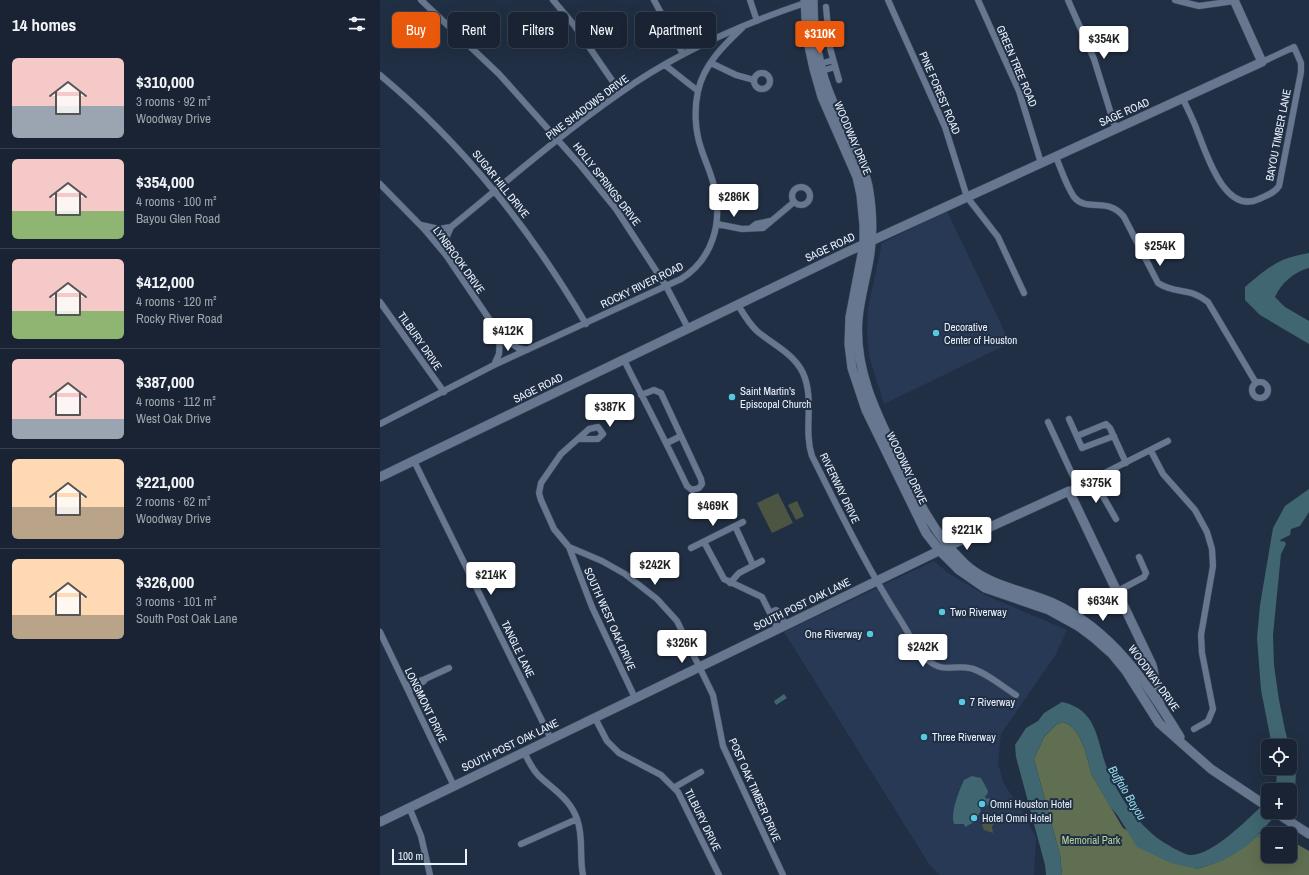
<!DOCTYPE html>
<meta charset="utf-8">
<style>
:root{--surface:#192333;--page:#222b3b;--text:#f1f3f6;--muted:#9fa4ac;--line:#37404e;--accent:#ea580c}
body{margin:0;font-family:"Archivo Narrow",sans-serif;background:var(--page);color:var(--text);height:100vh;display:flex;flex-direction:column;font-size:15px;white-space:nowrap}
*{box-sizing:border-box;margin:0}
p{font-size:13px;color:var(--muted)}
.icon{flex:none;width:22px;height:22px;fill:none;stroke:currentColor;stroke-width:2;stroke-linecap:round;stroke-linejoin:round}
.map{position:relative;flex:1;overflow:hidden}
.drawer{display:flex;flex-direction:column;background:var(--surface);width:380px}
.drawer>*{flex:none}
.guide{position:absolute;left:12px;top:12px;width:380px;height:36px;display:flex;gap:8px}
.fabs{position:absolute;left:881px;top:739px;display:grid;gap:8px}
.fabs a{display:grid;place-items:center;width:36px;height:36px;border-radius:6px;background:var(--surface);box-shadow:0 4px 16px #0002,0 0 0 1px var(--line);font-size:20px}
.scale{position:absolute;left:12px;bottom:10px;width:75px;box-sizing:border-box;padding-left:4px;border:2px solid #ecf3fe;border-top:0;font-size:11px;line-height:14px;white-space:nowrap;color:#ecf3fe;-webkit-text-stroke:3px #212f44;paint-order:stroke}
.price{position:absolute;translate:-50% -34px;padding:0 9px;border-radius:4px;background:#fff;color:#222;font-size:13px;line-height:26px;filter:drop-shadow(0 1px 2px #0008)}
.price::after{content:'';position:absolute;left:50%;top:24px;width:12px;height:9px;margin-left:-6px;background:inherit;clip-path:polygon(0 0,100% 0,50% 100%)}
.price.current{background:var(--accent);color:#fff}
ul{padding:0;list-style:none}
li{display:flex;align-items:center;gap:12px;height:100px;padding:0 12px}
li+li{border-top:1px solid var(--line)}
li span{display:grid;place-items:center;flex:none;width:112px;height:80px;border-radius:6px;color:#555}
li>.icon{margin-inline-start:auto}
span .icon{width:48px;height:48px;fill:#fffc;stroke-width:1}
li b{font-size:17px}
h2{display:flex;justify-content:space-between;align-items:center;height:48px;padding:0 12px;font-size:17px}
.chip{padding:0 14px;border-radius:6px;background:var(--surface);box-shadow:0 4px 16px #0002,0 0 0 1px var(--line);font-size:14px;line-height:36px}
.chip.current{background:var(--accent);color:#fff}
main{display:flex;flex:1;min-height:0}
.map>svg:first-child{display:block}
.built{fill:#273954}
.green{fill:#4c5542}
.forest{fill:#606e51}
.water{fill:#3f6671}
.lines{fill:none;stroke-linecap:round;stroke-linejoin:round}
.stream{stroke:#3f6671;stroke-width:1.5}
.street-casing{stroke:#404c5d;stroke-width:7}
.secondary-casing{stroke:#404c5d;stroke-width:10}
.street{stroke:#66778f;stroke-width:6}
.secondary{stroke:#66778f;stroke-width:9}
.poi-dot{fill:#56c9e0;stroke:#212f44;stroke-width:1.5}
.labels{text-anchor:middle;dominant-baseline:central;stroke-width:4;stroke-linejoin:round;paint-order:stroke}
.street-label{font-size:11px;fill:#ecf3fe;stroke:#212f44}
.poi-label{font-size:11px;fill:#ecf3fe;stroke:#212f44;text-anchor:start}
.park-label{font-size:11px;fill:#b9d39d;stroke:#212f44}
.water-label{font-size:12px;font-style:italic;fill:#91d9ed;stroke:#212f44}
</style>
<main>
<section class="drawer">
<h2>14 homes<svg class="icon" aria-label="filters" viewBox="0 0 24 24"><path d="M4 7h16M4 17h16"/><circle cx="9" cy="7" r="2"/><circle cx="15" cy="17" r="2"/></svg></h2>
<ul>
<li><span style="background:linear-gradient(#f6c9c9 60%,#9aa5b1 0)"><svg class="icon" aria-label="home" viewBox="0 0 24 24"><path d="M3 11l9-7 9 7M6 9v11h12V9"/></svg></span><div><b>$310,000</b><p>3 rooms · 92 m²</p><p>Woodway Drive</p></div></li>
<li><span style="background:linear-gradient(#f6c9c9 65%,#8fb573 0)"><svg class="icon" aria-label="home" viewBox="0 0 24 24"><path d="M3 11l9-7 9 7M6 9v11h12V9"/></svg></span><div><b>$354,000</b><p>4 rooms · 100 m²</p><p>Bayou Glen Road</p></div></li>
<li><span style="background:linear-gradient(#f6c9c9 65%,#8fb573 0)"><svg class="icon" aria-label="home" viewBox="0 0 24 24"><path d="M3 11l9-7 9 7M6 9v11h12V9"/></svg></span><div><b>$412,000</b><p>4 rooms · 120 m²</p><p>Rocky River Road</p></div></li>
<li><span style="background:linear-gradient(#f6c9c9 75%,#9aa5b1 0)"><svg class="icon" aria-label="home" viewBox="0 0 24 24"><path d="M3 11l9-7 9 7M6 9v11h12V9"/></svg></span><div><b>$387,000</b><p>4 rooms · 112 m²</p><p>West Oak Drive</p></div></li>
<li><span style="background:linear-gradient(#ffd9b3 60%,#b9a48a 0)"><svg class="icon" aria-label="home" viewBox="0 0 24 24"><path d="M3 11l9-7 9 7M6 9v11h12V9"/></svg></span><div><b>$221,000</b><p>2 rooms · 62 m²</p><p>Woodway Drive</p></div></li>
<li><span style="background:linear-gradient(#ffd9b3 70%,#b9a48a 0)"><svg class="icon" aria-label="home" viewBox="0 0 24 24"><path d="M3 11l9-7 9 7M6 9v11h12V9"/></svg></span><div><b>$326,000</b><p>3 rooms · 101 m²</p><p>South Post Oak Lane</p></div></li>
</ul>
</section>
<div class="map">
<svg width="929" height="875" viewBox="0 0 929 875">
<rect width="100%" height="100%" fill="#212f44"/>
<!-- built -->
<path class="built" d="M567 211 630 343 504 404 489 356 487 333 488 308 502 243Z
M554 561 568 573 605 595 687 630 676 654 621 734 618 764 624 784 641 809 656 838 654 875H560L549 864 404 632Z"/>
<!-- green -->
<path class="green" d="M398 493 413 523 392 533 377 503Z
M417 501 424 516 416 520 408 505Z
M606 813 611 814 615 823 612 826 613 833 604 830C601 824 601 818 606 813Z"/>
<!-- forest -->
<path class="forest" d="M683 722 690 725 698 734 704 747 712 775 743 828 816 869C851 859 862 850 888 826L901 834H888V856H910V840L929 851V875H682L680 855 654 759 664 737 677 724Z"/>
<!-- water -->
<path class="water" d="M929 253V268C914 272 901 283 895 297L905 307 929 321V344L880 315 865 300V287C889 267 898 258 929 253Z
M929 489V512L920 526 911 529 910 535 900 540 902 542 904 541 906 544 901 554 893 635 894 665 899 700 905 730 916 771 915 792 910 799V790H896L897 768H910V746H892L881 690 877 638 880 605 893 528 905 506Z
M404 694 407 698 396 705 394 701Z
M682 702C720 710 716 744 729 773 740 798 756 821 777 838 783 842 802 854 810 855 833 856 872 815 888 800V812H899L867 846 842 861 816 869 791 863 757 847 738 816 729 805 712 775 704 747 698 734 690 725 683 722 677 724 664 737 654 759 680 855 682 875H666L665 865 636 757 635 745 646 728 658 721 664 713Z
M592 776 601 778 608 791 607 795 605 796 606 799 609 798 612 803 600 809 601 811 597 817 598 820 585 827 584 824H574C570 813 579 791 584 780Z"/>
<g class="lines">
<!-- stream -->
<path class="stream" d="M876 835 888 842"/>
<!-- street casing -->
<g class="street-casing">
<path id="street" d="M41 0 119 74 201 166 236 209 286 286 308 328
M173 0 194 25 240 92
M274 0 303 54
M370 0 377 21
M508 0 565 127 587 197 618 237 644 293
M598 0 639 91 661 163
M688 0 714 59 736 130
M795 0 819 6 854 1
M446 7 450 48 459 80
M453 60 443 63 441 68 445 70 455 67
M331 63 356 75 374 80
M285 65 318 91
M374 81a8 8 0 1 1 16 0a8 8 0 1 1-16 0Z
M0 75C85 146 150 229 206 324
M803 99C808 110 814 121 818 133 827 155 845 215 879 199 887 195 895 193 899 186L921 72V63L914 47 882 62
M676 157C681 169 686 185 694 197 707 213 727 196 744 217L778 283C796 295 808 286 828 302L876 383
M0 184 45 230 66 255 120 335 138 348 147 350
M412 196a9 9 0 1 1 18 0a9 9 0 1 1-18 0Z
M337 224 362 229 383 228 414 202
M41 225 59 229 71 227
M371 228 376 224 390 221
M66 255 67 236 71 227C126 182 181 134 240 93 296 53 362 24 428 2
M0 302 64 392
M358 305C364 315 369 324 378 332 394 345 414 354 423 373 435 400 423 429 432 456 460 512 487 568 521 621 529 634 537 650 549 661 564 673 573 665 589 668 603 670 623 687 636 695
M244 360C265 402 287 444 307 486L312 490 319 488 322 484 321 479 281 393 274 390 261 395
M114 365 119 354 120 335
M872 390a8 8 0 1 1 16 0a8 8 0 1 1-16 0Z
M689 419 702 448 734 436
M668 422 698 487
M0 424 114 365 301 279C333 259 343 222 334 186 331 173 325 161 321 148 315 131 314 109 318 91 324 64 344 45 363 27
M697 436 726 424 730 428 746 463
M198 439H218L223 434 218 427 209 429 181 454 161 483 159 493 161 500 174 529 189 547 222 561 245 574 277 599 297 621 333 695 343 746 403 875
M287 443 301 436
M771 451 783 474 815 510 827 532 832 549 833 566 821 635 822 653 833 709 828 721 814 729
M34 461 171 739
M713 479 736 519
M689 491 788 441
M355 526 373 565
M324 542 344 579 382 597 398 629
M189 547 212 607 255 698
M311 548 363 522
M350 583 359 573 382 561
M736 592 764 577 766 573 759 557
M390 613 396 610 399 612 406 626
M0 632 74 786
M26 685 45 679 69 668
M29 691 44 681
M215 718 227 741 239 753 281 775 298 792 339 875
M144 752C148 760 152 769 159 776 174 790 190 799 197 819 204 838 199 856 203 875
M295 787 321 772
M29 807 41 836 50 875
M141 844 197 819"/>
</g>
<!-- secondary casing -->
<g class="secondary-casing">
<path id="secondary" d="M425 0 427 37 434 69 442 97 477 177 481 195 484 225V244L470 317 469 344 472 368 486 410 546 533 560 551 579 570 605 588 669 610 698 626 714 638 732 654 746 671 779 723 831 769 888 807
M433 0C433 34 438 68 452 100 464 129 481 156 488 186 492 208 493 231 490 253 487 275 480 296 478 319 474 368 495 411 516 454 535 495 551 531 584 563 608 586 643 590 673 603 732 630 767 683 800 737
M0 477 467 252 882 62 854 0
M895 812 929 834
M0 822 573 544 689 491 772 665C776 678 775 691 780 704"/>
</g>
<!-- street -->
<use href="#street" class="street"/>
<!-- secondary -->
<use href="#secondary" class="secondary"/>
</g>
<!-- markers -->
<g class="poi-dot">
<circle cx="556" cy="333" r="4"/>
<circle cx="352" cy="397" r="4"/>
<circle cx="562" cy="612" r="4"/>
<circle cx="490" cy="634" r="4"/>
<circle cx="582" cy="702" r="4"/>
<circle cx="544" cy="737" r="4"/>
<circle cx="602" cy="804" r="4"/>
<circle cx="594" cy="818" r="4"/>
</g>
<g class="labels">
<!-- street labels -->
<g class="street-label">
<text transform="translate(637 66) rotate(67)">GREEN TREE ROAD</text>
<text transform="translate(560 93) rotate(67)">PINE FOREST ROAD</text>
<text transform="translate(207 107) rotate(-37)">PINE SHADOWS DRIVE</text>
<text transform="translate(744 112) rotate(-24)">SAGE ROAD</text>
<text transform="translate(898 135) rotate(-79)">BAYOU TIMBER LANE</text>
<text transform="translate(473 138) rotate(67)">WOODWAY DRIVE</text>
<text transform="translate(121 184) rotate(51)">SUGAR HILL DRIVE</text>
<text transform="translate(227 184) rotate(52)">HOLLY SPRINGS DRIVE</text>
<text transform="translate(450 247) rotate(-25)">SAGE ROAD</text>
<text transform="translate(79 260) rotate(54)">LYNBROOK DRIVE</text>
<text transform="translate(262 285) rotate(-26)">ROCKY RIVER ROAD</text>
<text transform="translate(40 341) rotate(55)">TILBURY DRIVE</text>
<text transform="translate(158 388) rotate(-26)">SAGE ROAD</text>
<text transform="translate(527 468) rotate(64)">WOODWAY DRIVE</text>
<text transform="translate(460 488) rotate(64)">RIVERWAY DRIVE</text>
<text transform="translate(422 604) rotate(-26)">SOUTH POST OAK LANE</text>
<text transform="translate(230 619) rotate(66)">SOUTH WEST OAK DRIVE</text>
<text transform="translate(138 649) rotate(64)">TANGLE LANE</text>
<text transform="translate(774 678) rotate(54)">WOODWAY DRIVE</text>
<text transform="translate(46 705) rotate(64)">LONGMONT DRIVE</text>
<text transform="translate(130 745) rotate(-26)">SOUTH POST OAK LANE</text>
<text transform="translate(375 790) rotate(66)">POST OAK TIMBER DRIVE</text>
<text transform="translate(323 820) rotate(64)">TILBURY DRIVE</text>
</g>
<!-- poi labels -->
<g class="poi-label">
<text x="564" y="327">Decorative<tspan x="564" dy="13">Center of Houston</tspan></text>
<text x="360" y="391">Saint Martin's<tspan x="360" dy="13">Episcopal Church</tspan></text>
<text x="570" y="612">Two Riverway</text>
<text x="482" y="634" text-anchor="end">One Riverway</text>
<text x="590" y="702">7 Riverway</text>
<text x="552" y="737">Three Riverway</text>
<text x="610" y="804">Omni Houston Hotel</text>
<text x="602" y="818">Hotel Omni Hotel</text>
</g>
<!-- park labels -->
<g class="park-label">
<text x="711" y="840">Memorial Park</text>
</g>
<!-- water labels -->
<g class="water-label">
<text transform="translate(747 793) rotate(59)">Buffalo Bayou</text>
</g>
</g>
</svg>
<div class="fabs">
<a><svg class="icon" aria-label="locate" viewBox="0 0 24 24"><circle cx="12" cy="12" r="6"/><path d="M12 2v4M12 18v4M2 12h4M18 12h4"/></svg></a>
<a>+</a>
<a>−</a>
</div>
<div class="scale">100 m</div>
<b class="price current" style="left:440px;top:55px">$310K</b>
<b class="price" style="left:724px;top:60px">$354K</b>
<b class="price" style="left:354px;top:218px">$286K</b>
<b class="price" style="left:780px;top:267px">$254K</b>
<b class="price" style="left:128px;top:352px">$412K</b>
<b class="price" style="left:230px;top:428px">$387K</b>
<b class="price" style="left:716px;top:504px">$375K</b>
<b class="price" style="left:333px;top:527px">$469K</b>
<b class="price" style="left:587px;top:551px">$221K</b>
<b class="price" style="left:275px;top:586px">$242K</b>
<b class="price" style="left:111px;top:596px">$214K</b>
<b class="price" style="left:723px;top:622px">$634K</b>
<b class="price" style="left:302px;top:664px">$326K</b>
<b class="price" style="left:543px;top:668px">$242K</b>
<div class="guide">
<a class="chip current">Buy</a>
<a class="chip">Rent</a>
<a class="chip">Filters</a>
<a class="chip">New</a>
<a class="chip">Apartment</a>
</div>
</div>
</main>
